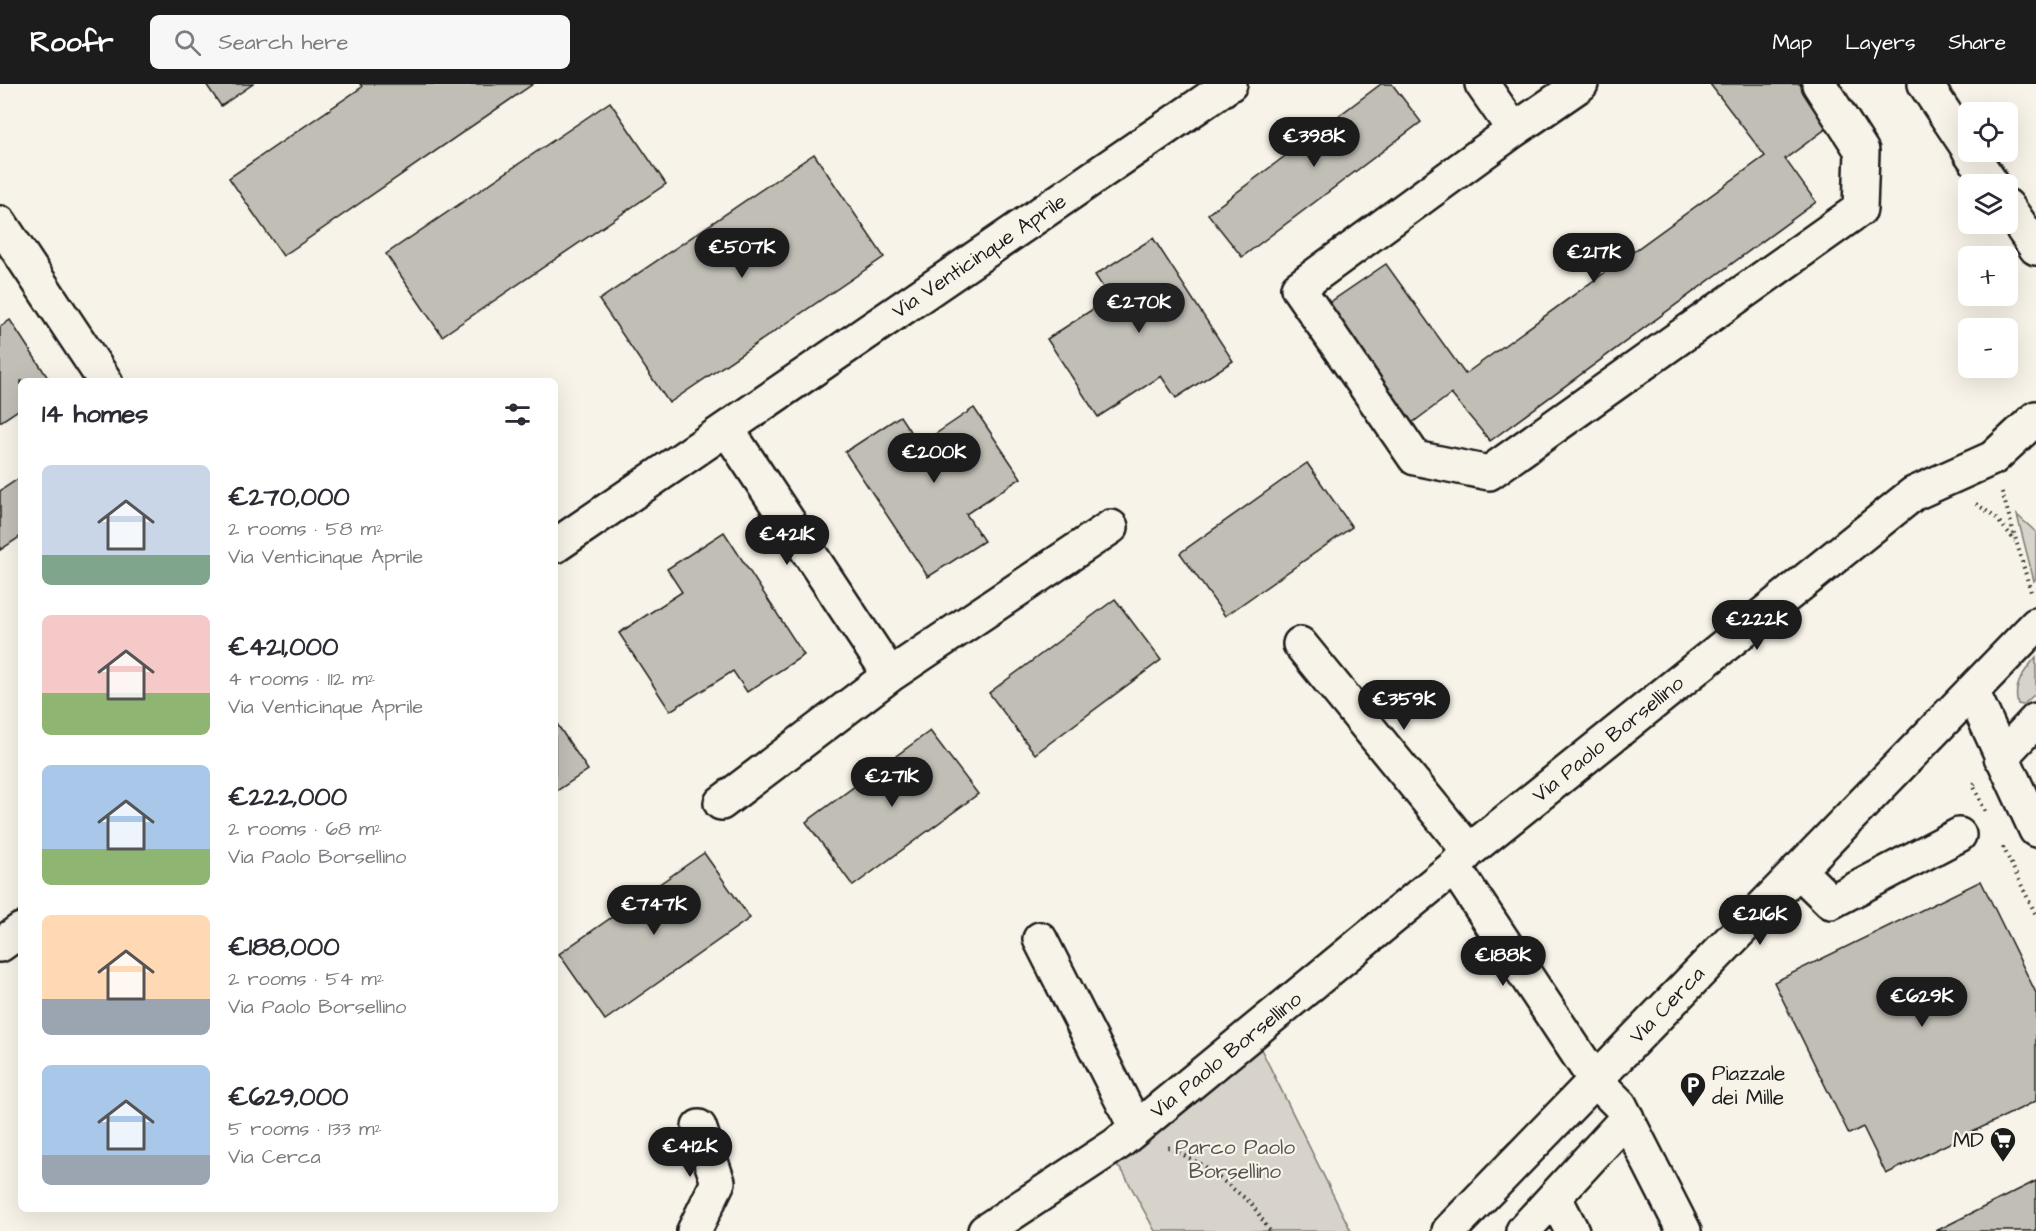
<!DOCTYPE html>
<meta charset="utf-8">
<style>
:root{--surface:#fff;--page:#f7f7f7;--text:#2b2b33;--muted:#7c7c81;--accent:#1c1c1c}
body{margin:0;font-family:"Architects Daughter",sans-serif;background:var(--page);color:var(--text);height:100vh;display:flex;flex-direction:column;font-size:22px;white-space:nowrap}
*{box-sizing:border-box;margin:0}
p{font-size:20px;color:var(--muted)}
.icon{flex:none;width:33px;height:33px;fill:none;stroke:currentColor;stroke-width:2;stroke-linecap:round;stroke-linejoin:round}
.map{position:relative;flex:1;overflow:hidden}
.side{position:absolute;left:18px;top:294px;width:540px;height:834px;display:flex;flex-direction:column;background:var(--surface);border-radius:9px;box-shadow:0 6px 24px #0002}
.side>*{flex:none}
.fabs{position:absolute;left:1958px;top:18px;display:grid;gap:12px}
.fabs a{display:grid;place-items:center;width:60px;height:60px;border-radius:9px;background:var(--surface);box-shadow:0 6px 24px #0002;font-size:30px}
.price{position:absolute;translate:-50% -51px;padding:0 14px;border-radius:21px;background:var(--accent);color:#fff;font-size:20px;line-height:39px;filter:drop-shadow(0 2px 3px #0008)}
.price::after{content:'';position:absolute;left:50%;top:36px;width:18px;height:14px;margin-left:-9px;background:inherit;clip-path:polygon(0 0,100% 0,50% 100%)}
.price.on{background:#222;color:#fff}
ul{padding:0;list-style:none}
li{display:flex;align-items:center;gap:18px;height:150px;padding:0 24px}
li span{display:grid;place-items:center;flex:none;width:168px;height:120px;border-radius:9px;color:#555}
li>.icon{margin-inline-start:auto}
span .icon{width:72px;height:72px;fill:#fffc;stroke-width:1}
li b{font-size:26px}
h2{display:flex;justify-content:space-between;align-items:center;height:72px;padding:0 24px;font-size:26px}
header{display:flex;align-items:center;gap:36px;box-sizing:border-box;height:84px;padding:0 30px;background:var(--accent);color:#fff}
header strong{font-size:28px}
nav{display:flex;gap:33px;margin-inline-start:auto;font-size:21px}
.search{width:420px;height:54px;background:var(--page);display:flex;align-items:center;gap:15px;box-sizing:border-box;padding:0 21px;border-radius:9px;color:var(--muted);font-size:22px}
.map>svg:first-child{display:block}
.green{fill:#d7d3cb;stroke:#7a7874;stroke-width:1.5}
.building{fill:#c0beb5;stroke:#1c1c1c;stroke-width:1.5}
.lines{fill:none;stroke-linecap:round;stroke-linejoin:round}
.minor-casing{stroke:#1c1c1c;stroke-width:38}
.path{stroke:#1c1c1c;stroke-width:4;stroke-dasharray:1.5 4.5;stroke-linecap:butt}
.minor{stroke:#f7f3e8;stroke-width:33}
.labels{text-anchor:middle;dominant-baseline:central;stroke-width:4.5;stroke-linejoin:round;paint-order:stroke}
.street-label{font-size:21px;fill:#1c1c1c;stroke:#f7f3e8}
.poi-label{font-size:21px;fill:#1c1c1c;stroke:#f7f3e8;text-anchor:start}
.park-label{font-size:21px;fill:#545351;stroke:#f7f3e8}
</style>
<header>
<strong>Roofr</strong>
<div class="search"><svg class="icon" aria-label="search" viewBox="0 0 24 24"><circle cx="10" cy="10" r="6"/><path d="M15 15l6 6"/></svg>Search here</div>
<nav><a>Map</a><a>Layers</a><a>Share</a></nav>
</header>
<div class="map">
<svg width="2036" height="1147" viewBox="0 0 2036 1147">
<rect width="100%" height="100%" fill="#f7f3e8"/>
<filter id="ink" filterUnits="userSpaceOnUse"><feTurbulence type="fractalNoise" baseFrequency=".0167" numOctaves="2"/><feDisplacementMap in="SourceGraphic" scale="12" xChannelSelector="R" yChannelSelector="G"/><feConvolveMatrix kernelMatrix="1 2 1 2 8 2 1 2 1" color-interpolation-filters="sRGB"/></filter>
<g filter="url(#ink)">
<!-- green -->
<path class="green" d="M2017 431 2036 448V494L2034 497Z
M2036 573V609L2023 621 2018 620C2012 602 2025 586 2036 573Z
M1260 963 1351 1147H1155L1123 1088 1116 1081Z"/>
<!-- building -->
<path class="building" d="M206 0H253L221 22Z
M360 0H533L283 172 229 94 362 3Z
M1381 0H1392L1421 38 1242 173 1208 130Z
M1710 0H1802L1831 41 1785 75 1816 118 1490 357 1451 310 1412 339 1326 221 1386 180 1465 290 1765 72Z
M610 18 666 100 442 252 386 170Z
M814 70 884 173 669 319 599 216Z
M1153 154 1233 277 1176 314 1161 292 1098 333 1047 255 1110 214 1095 191Z
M10 236 50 297H21V324L0 338V243Z
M974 324 1021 394 966 430 984 457 928 493 845 368 900 332 919 361Z
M1307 379 1352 443 1225 532 1180 469Z
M21 393V452L0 466V407Z
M724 448 804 571 747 608 733 587 670 627 619 549 682 508 667 485Z
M1115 515 1161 576 1035 670 989 609Z
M555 637 588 686 555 708Z
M930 647 978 710 853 802 806 738Z
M704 769 750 834 605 936 559 870Z
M1981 797 2036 909V1017L1886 1090 1863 1043 1849 1050 1774 898Z
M2036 1097V1147H1936Z"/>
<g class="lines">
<!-- minor casing -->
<g class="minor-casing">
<path id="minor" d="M1482 0 1514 46 1581 0
M1925 0 1968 64
M1514 46 1298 204 1415 374 1489 389 1860 125 1862 67 1819 0
M1970 68 1992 100
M2007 122 2036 164
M0 139 105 297
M727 345 890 591
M555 462 1230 0
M1300 560 1469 767
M1972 607 2036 746
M2001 673 2036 636
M721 719 890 591 1111 443
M1454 783 1595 996 1620 1021 1684 1147
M1798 786 1831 818 1959 751
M1040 855 1136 1044
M0 861 21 846
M1555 1114 1572 1147
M694 1147 718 1098 699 1043
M985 1147 1117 1060 1454 783 1469 767 1913 410 1993 374 2036 334
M1449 1147 2036 541
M1523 1147 1627 1034"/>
</g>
<!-- path -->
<path class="path" d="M2002 408 2031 508
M1976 420C1993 430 2004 442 2015 457
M1975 699 1973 701 1985 727
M2003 763 2036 831
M1168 1063 1203 1081 1251 1119 1270 1147"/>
<!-- minor -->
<use href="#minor" class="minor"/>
</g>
</g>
<!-- icons -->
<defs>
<g id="parking-pin" transform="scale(1.35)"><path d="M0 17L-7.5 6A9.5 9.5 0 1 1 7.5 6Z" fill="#1c1c1c" stroke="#f7f3e8"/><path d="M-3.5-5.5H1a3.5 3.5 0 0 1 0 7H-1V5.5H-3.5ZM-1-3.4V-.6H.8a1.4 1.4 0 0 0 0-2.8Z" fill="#fff"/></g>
<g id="supermarket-pin" transform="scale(1.35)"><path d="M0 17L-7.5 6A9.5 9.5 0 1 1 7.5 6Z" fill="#1c1c1c" stroke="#f7f3e8"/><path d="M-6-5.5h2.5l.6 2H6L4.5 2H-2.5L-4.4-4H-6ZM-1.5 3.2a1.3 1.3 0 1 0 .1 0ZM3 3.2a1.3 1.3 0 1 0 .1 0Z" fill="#fff"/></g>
</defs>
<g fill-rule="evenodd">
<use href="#parking-pin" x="1693" y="1001"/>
<use href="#supermarket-pin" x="2003" y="1056"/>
</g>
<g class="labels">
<!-- street labels -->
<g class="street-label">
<text transform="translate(979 172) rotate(-34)">Via Venticinque Aprile</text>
<text transform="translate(1608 655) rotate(-39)">Via Paolo Borsellino</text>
<text transform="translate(1667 921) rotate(-46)">Via Cerca</text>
<text transform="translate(1226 971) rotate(-39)">Via Paolo Borsellino</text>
</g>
<!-- poi labels -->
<g class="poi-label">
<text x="1712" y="989">Piazzale<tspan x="1712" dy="24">dei Mille</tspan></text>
<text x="1984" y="1056" text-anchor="end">MD</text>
</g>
<!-- park labels -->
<g class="park-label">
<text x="1235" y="1063">Parco Paolo<tspan x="1235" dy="24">Borsellino</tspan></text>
</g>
</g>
</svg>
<div class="fabs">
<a><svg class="icon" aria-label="locate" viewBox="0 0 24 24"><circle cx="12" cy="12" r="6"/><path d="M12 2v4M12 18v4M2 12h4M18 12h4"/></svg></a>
<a><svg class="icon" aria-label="layers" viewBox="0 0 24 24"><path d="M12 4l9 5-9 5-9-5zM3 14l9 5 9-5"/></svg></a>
<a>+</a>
<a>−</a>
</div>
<b class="price" style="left:1314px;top:84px">€398K</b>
<b class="price" style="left:742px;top:195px">€507K</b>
<b class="price" style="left:1594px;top:200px">€217K</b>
<b class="price on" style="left:1139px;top:250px">€270K</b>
<b class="price" style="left:934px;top:400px">€200K</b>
<b class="price" style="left:787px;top:482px">€421K</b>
<b class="price" style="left:1757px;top:567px">€222K</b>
<b class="price" style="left:1404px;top:647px">€359K</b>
<b class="price" style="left:892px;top:724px">€271K</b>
<b class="price" style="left:654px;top:852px">€747K</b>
<b class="price" style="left:1760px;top:862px">€216K</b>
<b class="price" style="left:1503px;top:903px">€188K</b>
<b class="price" style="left:1922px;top:944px">€629K</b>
<b class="price" style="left:690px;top:1094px">€412K</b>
<section class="side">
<h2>14 homes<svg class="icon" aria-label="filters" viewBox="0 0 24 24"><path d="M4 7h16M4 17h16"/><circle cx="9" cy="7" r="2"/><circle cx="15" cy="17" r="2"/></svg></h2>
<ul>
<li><span style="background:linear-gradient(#c9d6e8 75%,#7fa58c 0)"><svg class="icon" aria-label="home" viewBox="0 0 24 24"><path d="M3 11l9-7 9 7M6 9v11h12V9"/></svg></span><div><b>€270,000</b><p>2 rooms · 58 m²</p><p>Via Venticinque Aprile</p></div></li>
<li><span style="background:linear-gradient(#f6c9c9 65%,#8fb573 0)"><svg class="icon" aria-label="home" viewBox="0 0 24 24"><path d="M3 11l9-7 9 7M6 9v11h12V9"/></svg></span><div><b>€421,000</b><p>4 rooms · 112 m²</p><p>Via Venticinque Aprile</p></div></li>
<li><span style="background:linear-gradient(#a9c7e8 70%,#8fb573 0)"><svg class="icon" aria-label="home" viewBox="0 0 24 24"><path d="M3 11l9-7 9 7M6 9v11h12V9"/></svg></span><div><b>€222,000</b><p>2 rooms · 68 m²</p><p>Via Paolo Borsellino</p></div></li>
<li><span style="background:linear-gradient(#ffd9b3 70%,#9aa5b1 0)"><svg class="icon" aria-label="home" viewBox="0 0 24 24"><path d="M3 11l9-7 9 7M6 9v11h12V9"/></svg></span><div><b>€188,000</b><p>2 rooms · 54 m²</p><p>Via Paolo Borsellino</p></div></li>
<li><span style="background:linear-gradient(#a9c7e8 75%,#9aa5b1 0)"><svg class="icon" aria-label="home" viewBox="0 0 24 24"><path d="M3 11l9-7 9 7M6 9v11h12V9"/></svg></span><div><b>€629,000</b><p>5 rooms · 133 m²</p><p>Via Cerca</p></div></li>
</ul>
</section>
</div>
